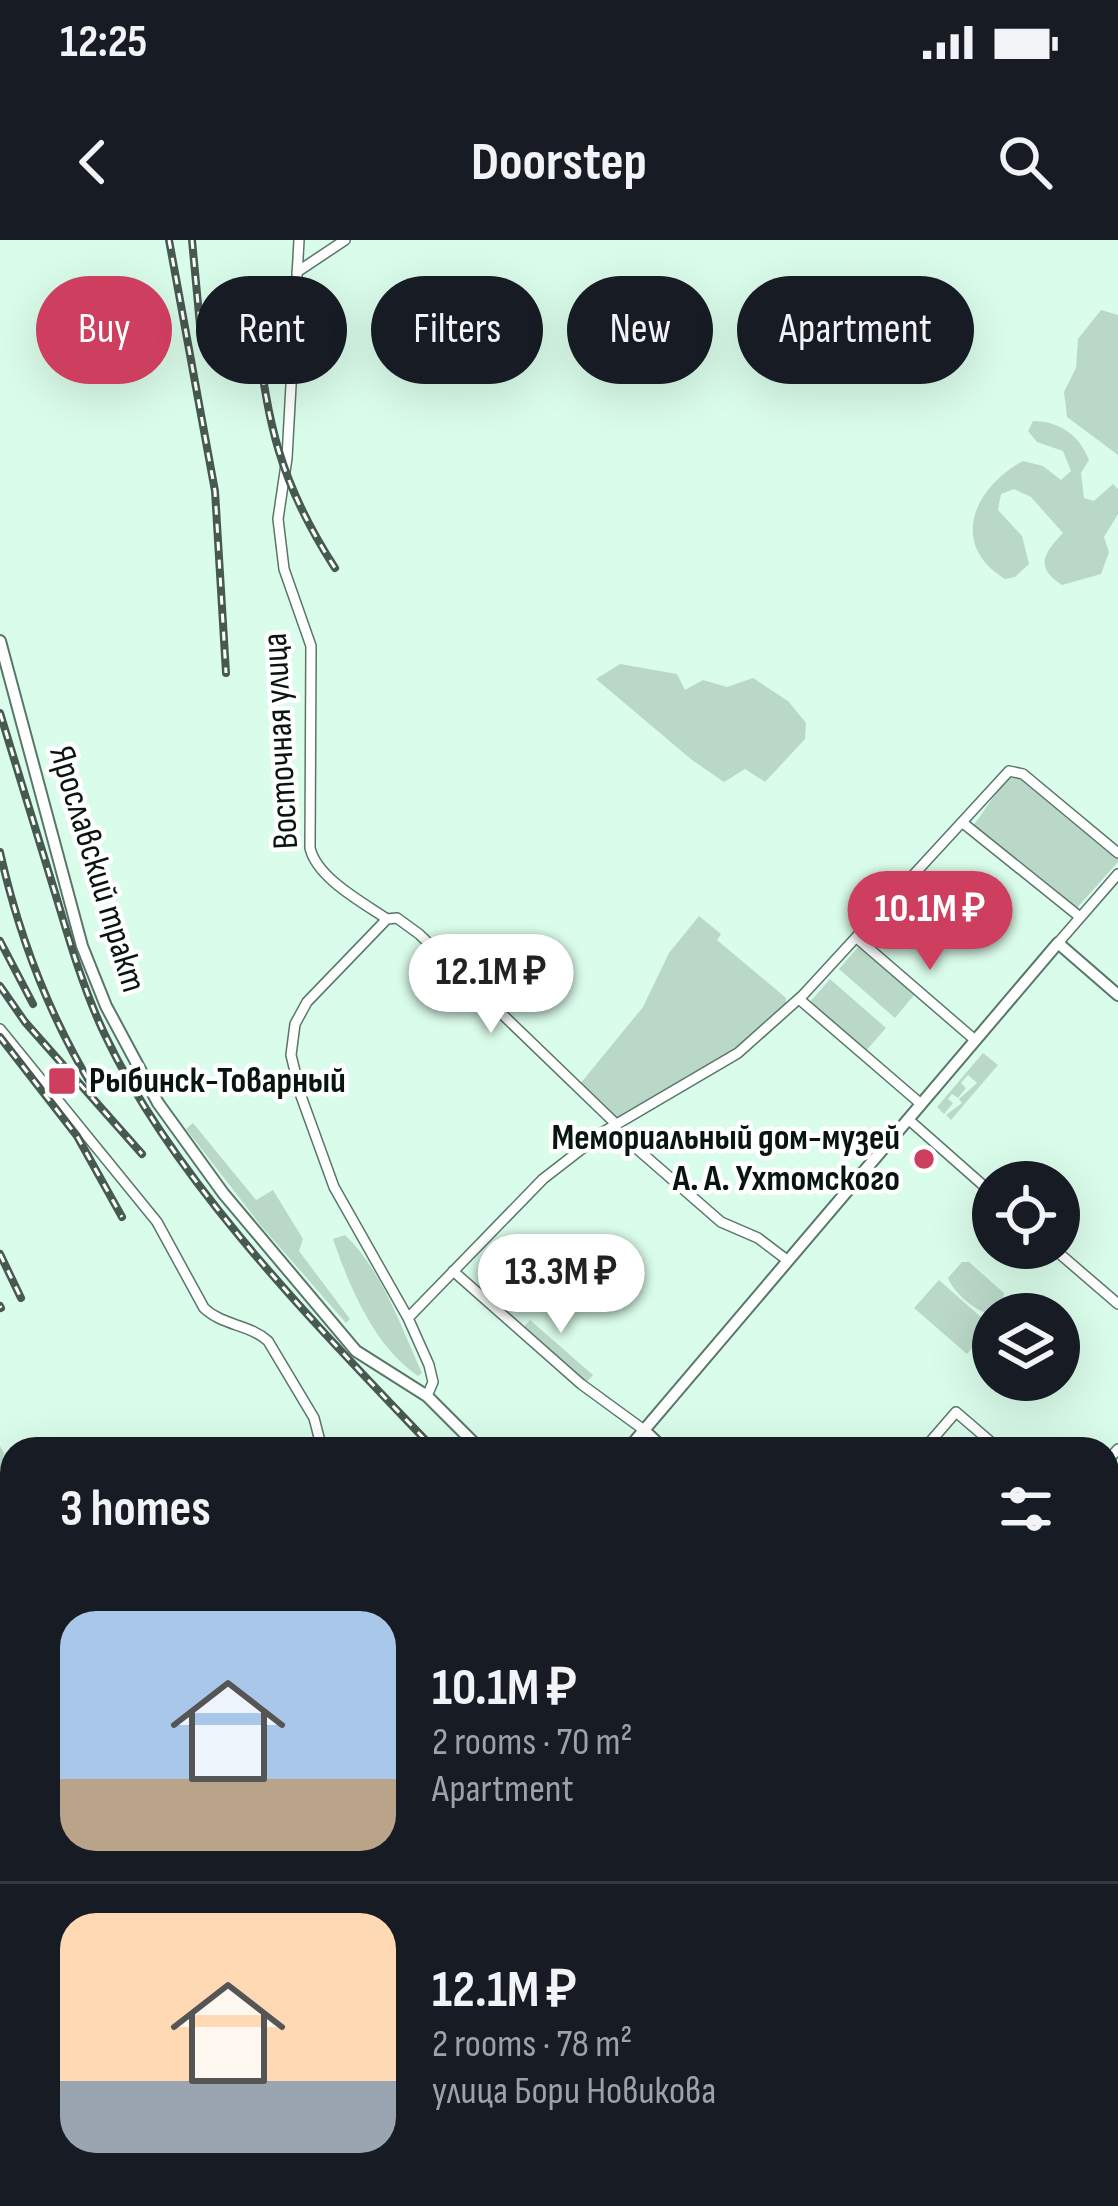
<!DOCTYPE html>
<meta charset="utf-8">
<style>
:root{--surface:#171b24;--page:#242831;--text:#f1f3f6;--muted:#9ea1a6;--line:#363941;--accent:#ce3e5e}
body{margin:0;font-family:"Sofia Sans Condensed",sans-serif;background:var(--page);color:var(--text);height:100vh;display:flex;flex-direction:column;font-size:45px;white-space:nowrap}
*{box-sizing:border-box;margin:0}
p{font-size:39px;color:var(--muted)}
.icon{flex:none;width:66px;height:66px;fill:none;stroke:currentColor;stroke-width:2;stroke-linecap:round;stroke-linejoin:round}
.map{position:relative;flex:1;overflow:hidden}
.panel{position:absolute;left:0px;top:1197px;width:1119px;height:771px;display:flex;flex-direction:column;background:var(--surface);border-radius:36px 36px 0 0;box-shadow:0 12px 48px #0002}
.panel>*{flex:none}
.banner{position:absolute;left:36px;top:36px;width:1047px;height:108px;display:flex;gap:24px}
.buttons{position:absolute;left:972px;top:921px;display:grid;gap:24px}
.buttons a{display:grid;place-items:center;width:108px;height:108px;border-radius:50%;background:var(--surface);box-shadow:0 12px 48px #0002;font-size:60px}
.price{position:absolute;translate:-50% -102px;padding:0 27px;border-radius:42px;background:#fff;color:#222;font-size:39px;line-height:78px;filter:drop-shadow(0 3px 6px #0008)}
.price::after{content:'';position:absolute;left:50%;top:72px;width:36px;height:27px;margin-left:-18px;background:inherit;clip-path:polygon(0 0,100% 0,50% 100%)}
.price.current{background:var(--accent);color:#fff}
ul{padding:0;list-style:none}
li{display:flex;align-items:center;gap:36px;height:300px;padding:0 60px}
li+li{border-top:3px solid var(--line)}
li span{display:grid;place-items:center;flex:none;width:336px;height:240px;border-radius:36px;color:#555}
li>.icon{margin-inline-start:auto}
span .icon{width:144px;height:144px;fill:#fffc;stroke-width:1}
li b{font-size:51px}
h2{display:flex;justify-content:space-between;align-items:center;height:144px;padding:0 60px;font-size:51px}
.tag{padding:0 42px;border-radius:54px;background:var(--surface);box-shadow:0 12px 48px #0002;font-size:42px;line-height:108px}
.tag.current{background:var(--accent);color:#fff}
.status{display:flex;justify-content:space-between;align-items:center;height:84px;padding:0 60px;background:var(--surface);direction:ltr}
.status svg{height:33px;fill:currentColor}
header{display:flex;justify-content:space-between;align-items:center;height:156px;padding:0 60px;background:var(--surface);font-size:54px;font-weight:700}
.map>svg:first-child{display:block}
.green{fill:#bad8c8}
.water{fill:#8eb8a2;stroke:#668776;stroke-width:3}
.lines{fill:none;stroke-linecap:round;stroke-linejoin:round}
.pedestrian-casing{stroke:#597768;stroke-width:9}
.minor-casing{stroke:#597768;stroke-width:12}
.tertiary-casing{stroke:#597768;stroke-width:14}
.secondary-casing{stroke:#597768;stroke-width:15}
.primary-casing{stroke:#597768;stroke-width:16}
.pedestrian{stroke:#fff;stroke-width:6}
.minor{stroke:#fff;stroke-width:9}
.tertiary{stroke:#fff;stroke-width:10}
.secondary{stroke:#fff;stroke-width:12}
.primary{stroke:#fff;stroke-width:14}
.rail-casing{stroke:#475a50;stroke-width:8}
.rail{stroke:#fff;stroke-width:3;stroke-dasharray:9;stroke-linecap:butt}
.poi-dot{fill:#ce3e5e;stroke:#fff;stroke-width:4.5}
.labels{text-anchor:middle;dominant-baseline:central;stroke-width:9;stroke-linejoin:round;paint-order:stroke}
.street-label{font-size:36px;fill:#09150f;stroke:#fff}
.poi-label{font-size:36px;font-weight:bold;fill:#09150f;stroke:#fff;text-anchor:start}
</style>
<div class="status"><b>12:25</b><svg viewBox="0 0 49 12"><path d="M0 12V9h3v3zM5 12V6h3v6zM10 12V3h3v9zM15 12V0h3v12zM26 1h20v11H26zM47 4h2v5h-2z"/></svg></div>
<header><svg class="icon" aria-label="back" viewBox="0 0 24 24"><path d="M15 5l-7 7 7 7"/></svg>Doorstep<svg class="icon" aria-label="search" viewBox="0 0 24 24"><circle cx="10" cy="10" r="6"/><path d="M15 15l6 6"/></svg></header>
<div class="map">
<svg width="1118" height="1966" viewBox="0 0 1118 1966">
<rect width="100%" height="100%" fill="#dafcea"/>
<!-- green -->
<path class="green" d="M1101 70 1118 75V215L1067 177 1064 152 1076 128 1078 99Z
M1033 181C1060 181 1080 196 1089 220L1081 233 1084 258 1094 261 1113 244 1118 249V274L1104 297 1109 312 1101 334 1062 345C1034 327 1044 313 1063 293L1031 257 1014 249 1001 254 998 270 1022 296 1029 324 1015 337 1005 339C949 305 973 248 1023 221L1043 226 1061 240 1071 231 1063 211 1037 202 1028 191Z
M620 424 677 434 685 450 703 440 727 447 753 438 788 461 806 483 805 499 765 542 745 529 724 542 692 520 596 439Z
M1015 533 1118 617V622L1076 669 973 586 1010 534Z
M699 676 721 694 717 700 786 758V763L736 810 617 878 580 844 643 767 669 713Z
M859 706 915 754 895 778 839 729Z
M830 739 886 788 865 812 809 763Z
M983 813 998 825 951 880 946 875 962 863 959 859 977 843 968 835 961 843 966 848 958 858 952 854 948 859 953 863 944 874 937 867Z
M193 883 256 960 273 950 303 999 299 1011 350 1079 346 1083 262 987 186 889Z
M345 995C382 1030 401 1087 422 1133L418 1136C374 1106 350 1048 333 999Z
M962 1022H969L1004 1053 1003 1061 991 1074C977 1073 953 1052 948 1038Z
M939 1040 991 1086 967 1114 914 1068Z
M530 1080 593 1135 586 1143 523 1088Z
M0 1206 6 1217 12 1215V1336L0 1326Z
M0 1404 12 1410C12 1431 17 1458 0 1471Z
M1107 1529 1118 1539V1591L1107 1581Z
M0 1581 12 1598V1670L0 1652Z
M1118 1665V1775L1107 1785V1667Z
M1107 1925 1118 1935V1966H1022L1025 1956H1107Z
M196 1956H250L257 1966H202Z
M634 1956H788L781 1966H635Z
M890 1956H968L956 1966H898Z"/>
<!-- water -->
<path class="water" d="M0 1326 12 1336V1410L0 1404Z
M12 1449V1513H0V1471L7 1467Z
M0 1652 12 1670V1956H196L202 1966H0Z"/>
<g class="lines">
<!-- pedestrian casing -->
<g class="pedestrian-casing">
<path id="pedestrian" d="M1107 1788 1118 1778"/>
</g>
<!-- minor casing -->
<g class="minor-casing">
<path id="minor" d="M299 0 287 218 278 279 284 329 311 406 310 608C317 638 362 662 387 679
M297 32 345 0
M963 583 1080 677
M858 699 975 800
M1058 703 1118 634
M799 759 921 864
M0 789 157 982 204 1068C223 1086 249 1084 268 1101L314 1178 322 1209
M908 879 993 954
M612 887 721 982 758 998 787 1020
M1053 1008 1118 1064
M453 1031 581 1144 644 1190
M408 1078 543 939 605 891 738 813 803 755 1009 531 1023 534 1118 613
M427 1156 433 1142 429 1125 408 1078 334 947 301 856 291 815 295 784 307 762 387 679 397 678 419 694 616 884
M924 1209 956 1172 999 1209
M1107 1221 1118 1209
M1107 1320 1118 1329
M1107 1424 1118 1411
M272 1956 279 1966
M466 1956 471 1966
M541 1956 542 1966
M354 1966 369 1956"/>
</g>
<!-- tertiary casing -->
<g class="tertiary-casing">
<path id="tertiary" d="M0 401 82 706 106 766 158 863 223 953 356 1111 427 1156 480 1209
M644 1190 664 1209
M628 1209 1058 703 1118 755
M1107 1596 1118 1606
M1107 1662 1118 1660
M1107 1854 1113 1858 1118 1852"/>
</g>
<!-- secondary casing -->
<g class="secondary-casing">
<path id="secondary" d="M875 1956 885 1966
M794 1966 803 1956
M1011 1966 1014 1956"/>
</g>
<!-- primary casing -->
<g class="primary-casing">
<path id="primary" d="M1107 1828 1118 1816
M975 1966 987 1956"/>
</g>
<!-- pedestrian -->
<use href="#pedestrian" class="pedestrian"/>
<!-- minor -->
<use href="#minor" class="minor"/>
<!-- tertiary -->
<use href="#tertiary" class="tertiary"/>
<!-- secondary -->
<use href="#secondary" class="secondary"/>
<!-- primary -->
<use href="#primary" class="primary"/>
<!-- rail casing -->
<g class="rail-casing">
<path id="rail" d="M169 0 215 251 226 433
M192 0 201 96
M256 82C266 181 280 243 335 328
M0 473C19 534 37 595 56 656 70 703 84 751 105 795 175 943 321 1090 434 1209
M0 612C19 697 49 776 95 851
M0 701 33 764
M0 746 25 782 142 914
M0 797 77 896 122 977
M0 1014 21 1058
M0 1066 1 1068
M1107 1908 1118 1919"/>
</g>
<!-- rail -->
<use href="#rail" class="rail"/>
</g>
<!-- markers -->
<g class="poi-dot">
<rect x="47" y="826" width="30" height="30" rx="6"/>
<circle cx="924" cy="919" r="12"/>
</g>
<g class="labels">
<!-- street labels -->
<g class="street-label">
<text transform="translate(281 501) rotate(-93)">Восточная улица</text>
<text transform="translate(97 629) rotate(73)">Ярославский тракт</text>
</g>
<!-- poi labels -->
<g class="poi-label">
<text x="89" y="841">Рыбинск-Товарный</text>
<text x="900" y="898" text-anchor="end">Мемориальный дом-музей<tspan x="900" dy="41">А. А. Ухтомского</tspan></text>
</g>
</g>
</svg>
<div class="buttons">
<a><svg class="icon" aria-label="locate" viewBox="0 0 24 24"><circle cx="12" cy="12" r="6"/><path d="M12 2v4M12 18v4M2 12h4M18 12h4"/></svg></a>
<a><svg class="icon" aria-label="layers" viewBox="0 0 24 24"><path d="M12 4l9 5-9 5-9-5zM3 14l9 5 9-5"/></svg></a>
</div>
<b class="price current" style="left:930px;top:733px">10.1M ₽</b>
<b class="price" style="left:491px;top:796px">12.1M ₽</b>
<b class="price" style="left:561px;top:1096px">13.3M ₽</b>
<div class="banner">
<a class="tag current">Buy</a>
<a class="tag">Rent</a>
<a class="tag">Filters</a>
<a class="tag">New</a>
<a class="tag">Apartment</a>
</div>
<section class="panel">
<h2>3 homes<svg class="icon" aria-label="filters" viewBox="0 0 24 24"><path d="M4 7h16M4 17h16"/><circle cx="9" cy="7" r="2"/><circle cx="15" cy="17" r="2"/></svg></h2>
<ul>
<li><span style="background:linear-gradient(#a9c7e8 70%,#b9a48a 0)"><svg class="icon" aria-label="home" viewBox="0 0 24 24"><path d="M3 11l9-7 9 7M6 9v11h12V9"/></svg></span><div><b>10.1M ₽</b><p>2 rooms · 70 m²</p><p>Apartment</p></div></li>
<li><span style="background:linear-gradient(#ffd9b3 70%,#9aa5b1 0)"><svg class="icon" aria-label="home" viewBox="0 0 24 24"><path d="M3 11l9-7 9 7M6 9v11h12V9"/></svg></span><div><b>12.1M ₽</b><p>2 rooms · 78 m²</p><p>улица Бори Новикова</p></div></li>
</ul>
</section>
</div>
